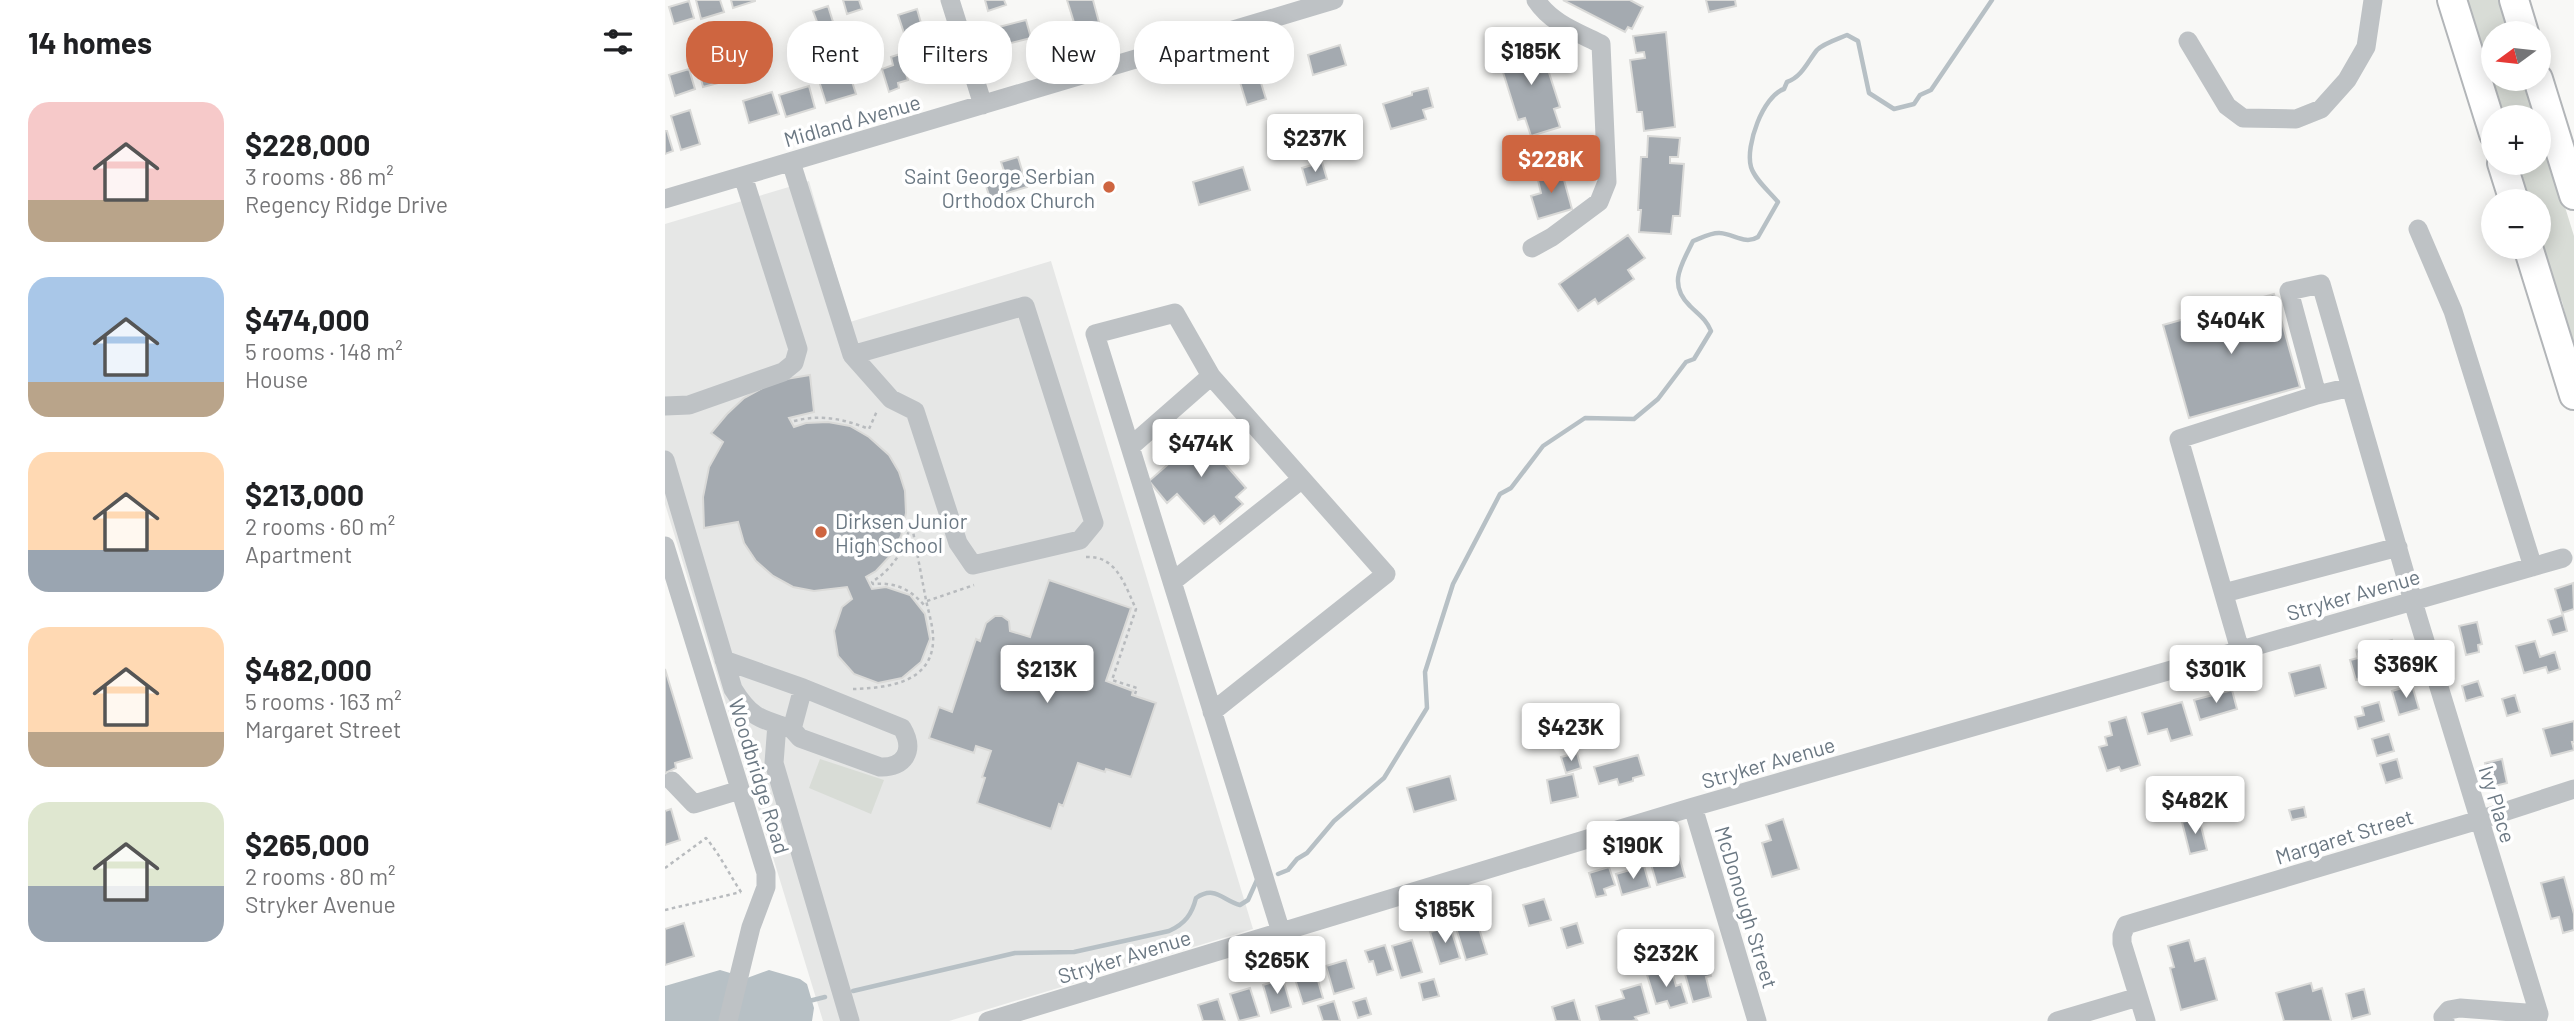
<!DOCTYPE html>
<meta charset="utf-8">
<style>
:root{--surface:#fff;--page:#f6f6f6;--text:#202124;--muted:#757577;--accent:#ce6540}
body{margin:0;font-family:Barlow,sans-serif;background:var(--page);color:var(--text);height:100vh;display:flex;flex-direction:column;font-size:26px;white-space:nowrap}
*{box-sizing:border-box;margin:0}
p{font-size:23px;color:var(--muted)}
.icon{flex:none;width:38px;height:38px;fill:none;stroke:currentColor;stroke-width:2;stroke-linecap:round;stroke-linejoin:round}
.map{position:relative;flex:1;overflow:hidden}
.side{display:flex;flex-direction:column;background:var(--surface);width:665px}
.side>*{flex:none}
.top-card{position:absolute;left:21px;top:21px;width:665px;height:63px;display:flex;gap:14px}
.needle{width:46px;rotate:255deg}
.tools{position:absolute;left:1816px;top:21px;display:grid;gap:14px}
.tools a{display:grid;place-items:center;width:70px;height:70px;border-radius:50%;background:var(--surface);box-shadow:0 4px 18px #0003;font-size:35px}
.price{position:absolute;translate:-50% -60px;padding:0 16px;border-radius:7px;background:#fff;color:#222;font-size:23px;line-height:46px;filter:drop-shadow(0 2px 4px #0008)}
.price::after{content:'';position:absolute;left:50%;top:42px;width:21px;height:16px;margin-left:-10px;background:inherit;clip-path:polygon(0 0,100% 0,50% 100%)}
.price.active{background:var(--accent);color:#fff}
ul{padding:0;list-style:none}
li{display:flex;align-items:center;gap:21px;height:175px;padding:0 28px}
li span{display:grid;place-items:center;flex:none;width:196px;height:140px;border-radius:21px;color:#555}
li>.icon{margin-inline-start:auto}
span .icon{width:84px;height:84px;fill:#fffc;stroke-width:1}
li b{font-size:30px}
h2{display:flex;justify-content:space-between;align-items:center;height:84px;padding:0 28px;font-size:30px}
.chip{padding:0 24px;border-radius:28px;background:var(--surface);box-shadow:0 4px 18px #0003;font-size:24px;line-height:63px}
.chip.active{background:var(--accent);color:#fff}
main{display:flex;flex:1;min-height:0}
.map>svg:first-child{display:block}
.built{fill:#e6e7e6}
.green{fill:#d8dcd6}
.water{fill:#b7c0c5}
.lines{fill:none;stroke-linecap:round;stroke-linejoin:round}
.stream{stroke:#b7c0c5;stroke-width:4.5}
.building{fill:#a4aab0;stroke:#dadad8;stroke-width:2}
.highway-casing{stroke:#b2b5b8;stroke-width:32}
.path{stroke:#b8bbbe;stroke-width:2.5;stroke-dasharray:3.5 3.5;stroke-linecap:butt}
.minor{stroke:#bec2c5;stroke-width:19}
.highway{stroke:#fff;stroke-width:28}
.poi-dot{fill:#ce6540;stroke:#fff;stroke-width:2.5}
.labels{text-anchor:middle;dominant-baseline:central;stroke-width:7;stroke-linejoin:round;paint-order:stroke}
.street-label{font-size:21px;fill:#6b7883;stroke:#fff}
.poi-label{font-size:21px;fill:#6b7883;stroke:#fff;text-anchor:end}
</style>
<main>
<section class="side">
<h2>14 homes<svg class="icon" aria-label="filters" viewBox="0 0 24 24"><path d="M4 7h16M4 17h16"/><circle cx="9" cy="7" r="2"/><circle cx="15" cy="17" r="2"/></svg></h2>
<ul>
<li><span style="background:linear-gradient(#f6c9c9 70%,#b9a48a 0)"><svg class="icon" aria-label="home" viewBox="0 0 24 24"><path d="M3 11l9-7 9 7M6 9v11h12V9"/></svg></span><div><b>$228,000</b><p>3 rooms · 86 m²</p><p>Regency Ridge Drive</p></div></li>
<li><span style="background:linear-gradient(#a9c7e8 75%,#b9a48a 0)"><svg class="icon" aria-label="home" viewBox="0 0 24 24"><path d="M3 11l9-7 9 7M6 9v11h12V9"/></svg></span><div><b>$474,000</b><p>5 rooms · 148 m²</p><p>House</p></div></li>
<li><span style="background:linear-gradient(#ffd9b3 70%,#9aa5b1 0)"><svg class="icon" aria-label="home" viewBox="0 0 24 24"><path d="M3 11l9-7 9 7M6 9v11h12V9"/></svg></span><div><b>$213,000</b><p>2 rooms · 60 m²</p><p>Apartment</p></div></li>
<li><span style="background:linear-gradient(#ffd9b3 75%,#b9a48a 0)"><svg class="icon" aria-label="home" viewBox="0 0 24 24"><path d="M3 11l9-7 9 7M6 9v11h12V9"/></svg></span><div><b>$482,000</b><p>5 rooms · 163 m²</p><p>Margaret Street</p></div></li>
<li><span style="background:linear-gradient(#dfe7d0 60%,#9aa5b1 0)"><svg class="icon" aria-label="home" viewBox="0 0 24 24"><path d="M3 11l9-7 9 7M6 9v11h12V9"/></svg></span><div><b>$265,000</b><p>2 rooms · 80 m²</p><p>Stryker Avenue</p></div></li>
</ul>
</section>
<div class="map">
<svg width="1909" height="1021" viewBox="0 0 1909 1021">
<rect width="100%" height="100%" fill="#f8f8f6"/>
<!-- built -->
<path class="built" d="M144 181 185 322 386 261 588 929 284 1021H158L0 504V224Z"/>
<!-- green -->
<path class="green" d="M1799 0H1836L1846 33H1829V79H1860L1872 117H1835Z
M1874 123 1909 236V351L1897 301 1887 287 1874 245V201H1861L1849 163H1874Z
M155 759 219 780 206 814 144 788Z"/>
<!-- water -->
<path class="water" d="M55 970 82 978 104 970 135 979 142 984 149 1008 147 1021H0V986Z"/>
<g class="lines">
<!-- stream -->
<path class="stream" d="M613 874 623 870 632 859 642 853 669 821 719 778 762 708 760 672 788 584 835 494 846 488 878 446 920 418 969 419 993 399 1021 362 1029 359 1046 331C1041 319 1034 315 1025 306 1002 284 1017 264 1028 241 1036 238 1047 232 1055 233 1069 234 1080 245 1093 237L1113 202C1104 191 1090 180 1086 167 1080 146 1098 96 1119 89L1122 82C1137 77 1143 61 1152 50 1159 43 1173 39 1182 35L1193 41 1204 93 1229 109 1249 104 1255 95 1266 90 1327 0
M188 991 350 953 409 952 504 931C520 924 527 914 531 898 550 885 557 900 575 905L583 900 592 880
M144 1001 160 997"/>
</g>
<!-- building -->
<path class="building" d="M31 0H55L59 12 36 19Z
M66 0H90V1L68 8Z
M178 0H194L197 9 182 14Z
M320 0H339L341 5 323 11Z
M402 0H428L435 26 412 32Z
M898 0H965L978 7 967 29 963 27 960 32Z
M1041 0H1070L1071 6 1044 12Z
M24 1 29 18 9 24 4 7Z
M163 6 168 22 154 27 148 11Z
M252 9 258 30 240 36 233 15Z
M361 20 366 38 334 46 330 28Z
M1001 32 1010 127 979 131 977 112H972L965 60 980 58 979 52 971 53 968 36Z
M178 34 183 51 168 55 163 39Z
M865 36 871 56 878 54 895 107 889 109 895 127 866 136 860 118 853 120 837 69 850 65 849 61 841 63 836 46Z
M675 45 681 65 648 75 643 55Z
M235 54 243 80 233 83 234 88 224 92 217 69 228 65 226 57Z
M49 67 53 83 38 87 34 71Z
M24 69 30 89 10 96 4 75Z
M184 72 191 94 161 103 154 81Z
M593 73 601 99 582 105 574 79Z
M144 86 150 108 121 117 114 95Z
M763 88 768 107 758 110 761 119 726 129 718 104 747 95V92Z
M107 92 114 114 84 123 78 101Z
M25 110 35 144 16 150 6 116Z
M0 131H2L8 151 0 154Z
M983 136 1015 138 1013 157H1005V163L1019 164 1015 216H1008L1006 234 974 232 976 210H973L976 157H982Z
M353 157 362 187 325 198 318 177 339 171 336 162Z
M657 162 662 179 642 185 637 168Z
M578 167 585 190 534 205 528 182Z
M896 169 907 209 873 219 866 196 876 193 872 176Z
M963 235 980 258 963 270 969 279 933 304 930 299 913 311 894 284Z
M1609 294 1635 387 1524 418 1498 325Z
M145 375 149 412 124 418 129 427 141 423 163 422 185 426 204 437 224 455 234 472 240 491 241 513 236 536 226 555 211 571 201 577 207 589 221 587 245 595 260 614 265 639 256 662 237 678 213 683 189 674 173 656 169 631 177 607 187 599 182 587 149 591 128 587 108 576 91 561 79 543 73 522 39 528 38 497 44 467 58 442 46 433 62 414 79 398 99 387 121 379Z
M545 426 564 448 554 457 581 488 571 497 578 504 555 524 549 516 539 524 512 494 502 503 484 481 509 459 505 455 516 445 520 449Z
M384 580 466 608 441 681 468 691 467 695 491 703 466 777 441 769 440 772 413 763 398 806 394 804 386 829 312 803 320 778 317 777 326 751 311 746 309 753 264 738 274 707 287 712 311 639 315 641 321 623 330 616H337L344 621 345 631 365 637Z
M1908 583 1909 609 1897 613 1890 589Z
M1898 615 1902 631 1888 635 1883 620Z
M1812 622 1817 644 1813 645 1814 652 1801 655 1794 626Z
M1727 640 1735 667 1691 680 1685 660 1693 658 1691 650Z
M1870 641 1875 657 1890 652 1895 669 1883 673 1881 667 1859 673 1851 646Z
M1655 665 1661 688 1630 696 1624 673Z
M0 669 27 758 10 763 11 768 0 773Z
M1813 681 1818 696 1801 701 1797 686Z
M1747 685 1754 709 1734 715 1727 691Z
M1567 690 1572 709 1535 720 1529 700Z
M1850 695 1855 712 1842 716 1837 699Z
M1517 702 1527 735 1506 741 1502 729 1483 734 1477 713Z
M1714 702 1719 721 1693 729 1690 717 1699 715 1697 707Z
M1461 717 1475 765 1456 771 1454 767 1442 771 1434 747 1442 745 1440 737 1447 735 1444 722Z
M1909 721V742H1907L1909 750 1886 756 1878 729Z
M1724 734 1729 751 1712 756 1707 739Z
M912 753 916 768 901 773 896 757Z
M973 755 979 775 968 778V781L954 785 952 779 934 784 929 767Z
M1732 759 1737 778 1721 783 1715 764Z
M1837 759 1842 783 1825 787 1820 763Z
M908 774 913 797 886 803 882 780Z
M785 776 791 800 749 812 742 788Z
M1639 807 1641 817 1627 820 1624 810Z
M6 809 15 840 0 845V811Z
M1534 818 1542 850 1525 854 1517 822Z
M1118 819 1134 869 1107 877 1097 843 1106 840 1101 825Z
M1014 856 1020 877 992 885 986 864Z
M979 866 985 887 957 895 951 874Z
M944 867 950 885 939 889 941 895 931 897 924 873Z
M1899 877 1909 914V930L1898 933 1894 917 1886 919 1876 883Z
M879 899 886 920 864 926 858 905Z
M812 922 822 954 801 960 791 928Z
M19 923 29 956 0 965V929Z
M912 923 918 943 902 948 896 928Z
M785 926 795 958 775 964 765 932Z
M747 940 757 972 736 978 727 946Z
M1524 940 1530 961 1540 958 1552 1000 1516 1010 1505 968 1509 967 1503 946Z
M720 945 728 970 712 975 708 961 704 962 700 951Z
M1034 955 1037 966 1043 965 1046 976 1041 977 1046 997 1028 1002 1016 960Z
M681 960 689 988 669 994 661 966Z
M1006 968 1011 986 1016 984 1022 1003 1005 1008 1002 1001 991 1004 982 975Z
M650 970 658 998 638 1004 629 976Z
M618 979 626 1007 606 1013 598 985Z
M769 979 774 996 758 1000 754 983Z
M1646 983 1648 991 1657 988 1666 1021H1619L1611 993Z
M976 984 984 1013 970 1017 972 1020 967 1021H935L931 1006 959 998 956 990Z
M585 988 594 1016 574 1021 565 994Z
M1699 989 1705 1014 1687 1019 1681 994Z
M701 998 706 1014 693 1018 688 1002Z
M553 999 560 1021H538L533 1005Z
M909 1000 915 1021H891L887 1007Z
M669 1001 675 1021H658L653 1006Z"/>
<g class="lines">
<!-- highway casing -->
<g class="highway-casing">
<path id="highway" d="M1787 0 1829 134
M1849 0 1859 33
M1873 79 1909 195
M1837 163 1849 201
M1863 247 1909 395"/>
</g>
<!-- path -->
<path class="path" d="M129 421C156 414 179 419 204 429L212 411
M421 557C452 555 460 586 471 609L447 680 472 688 470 694
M262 601 309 585
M188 689C220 688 265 684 268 643 269 629 264 614 261 600 256 574 251 547 246 521 241 547 230 567 207 582L208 584C230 582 245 589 259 605L262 604
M0 868 41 838C56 856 65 876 78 895
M0 910 76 892"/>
<!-- minor -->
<path class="minor" d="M285 0 318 105
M1523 41 1562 106 1578 118 1631 119 1656 109 1682 80 1701 47 1708 0
M126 162 187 355 360 306 429 523 415 540 308 565 293 543 250 411 226 399 187 355
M0 199 669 0
M1753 229 1788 311 1868 567
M867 248 887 237 934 202 942 182 936 44C912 32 886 23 871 0
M1652 395 1686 387
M0 406 24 405 118 372 129 363 133 349 78 176
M465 447 546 376
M0 460 68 689C86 718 95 719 127 729L138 688 59 660
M0 546 101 873V887L86 927 63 1021
M507 582 637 479
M1559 593 1733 547
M1575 650 1514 439 1652 395 1624 291 1656 284 1752 615 1874 1014 1872 1021
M547 712 721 574 546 376 510 313 430 334 616 932
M112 724 109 763 185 1021
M127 729 135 738 215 767C240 768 250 750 237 728L138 688
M7 781 29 804 75 790
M1028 807 1092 1021
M323 1021 1028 807 1898 558
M1392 1021 1473 997
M1481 1021 1457 943V935L1461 925 1814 820 1909 789
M1780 1021 1778 1017 1784 1010 1795 1008 1874 1014"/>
<!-- highway -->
<use href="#highway" class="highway"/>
</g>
<!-- markers -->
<g class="poi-dot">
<circle cx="444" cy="187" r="7"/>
<circle cx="156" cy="532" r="7"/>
</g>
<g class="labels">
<!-- street labels -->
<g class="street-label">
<text transform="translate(187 120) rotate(-16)">Midland Avenue</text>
<text transform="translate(1688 594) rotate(-16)">Stryker Avenue</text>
<text transform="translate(1103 762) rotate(-16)">Stryker Avenue</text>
<text transform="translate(95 776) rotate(73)">Woodbridge Road</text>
<text transform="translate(1833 804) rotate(73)">Ivy Place</text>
<text transform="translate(1679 836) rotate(-17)">Margaret Street</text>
<text transform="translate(1082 907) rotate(73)">McDonough Street</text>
<text transform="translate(459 956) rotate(-17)">Stryker Avenue</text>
</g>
<!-- poi labels -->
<g class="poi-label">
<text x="430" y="175">Saint George Serbian<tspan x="430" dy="24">Orthodox Church</tspan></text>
<text x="170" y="520" text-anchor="start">Dirksen Junior<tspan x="170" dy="24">High School</tspan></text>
</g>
</g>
</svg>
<div class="tools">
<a><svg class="needle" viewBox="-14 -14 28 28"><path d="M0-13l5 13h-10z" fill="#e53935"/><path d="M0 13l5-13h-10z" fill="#757577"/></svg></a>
<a>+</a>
<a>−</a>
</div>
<b class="price" style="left:866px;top:87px">$185K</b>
<b class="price" style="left:650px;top:174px">$237K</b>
<b class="price active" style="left:886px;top:195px">$228K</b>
<b class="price" style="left:1566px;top:356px">$404K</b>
<b class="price" style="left:536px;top:479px">$474K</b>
<b class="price" style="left:1741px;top:700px">$369K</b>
<b class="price" style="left:382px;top:705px">$213K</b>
<b class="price" style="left:1551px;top:705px">$301K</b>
<b class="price" style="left:906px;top:763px">$423K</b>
<b class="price" style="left:1530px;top:836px">$482K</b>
<b class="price" style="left:968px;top:881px">$190K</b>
<b class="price" style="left:780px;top:945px">$185K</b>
<b class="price" style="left:1001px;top:989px">$232K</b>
<b class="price" style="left:612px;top:996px">$265K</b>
<div class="top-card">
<a class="chip active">Buy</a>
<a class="chip">Rent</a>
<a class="chip">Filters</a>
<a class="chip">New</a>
<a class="chip">Apartment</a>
</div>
</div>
</main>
